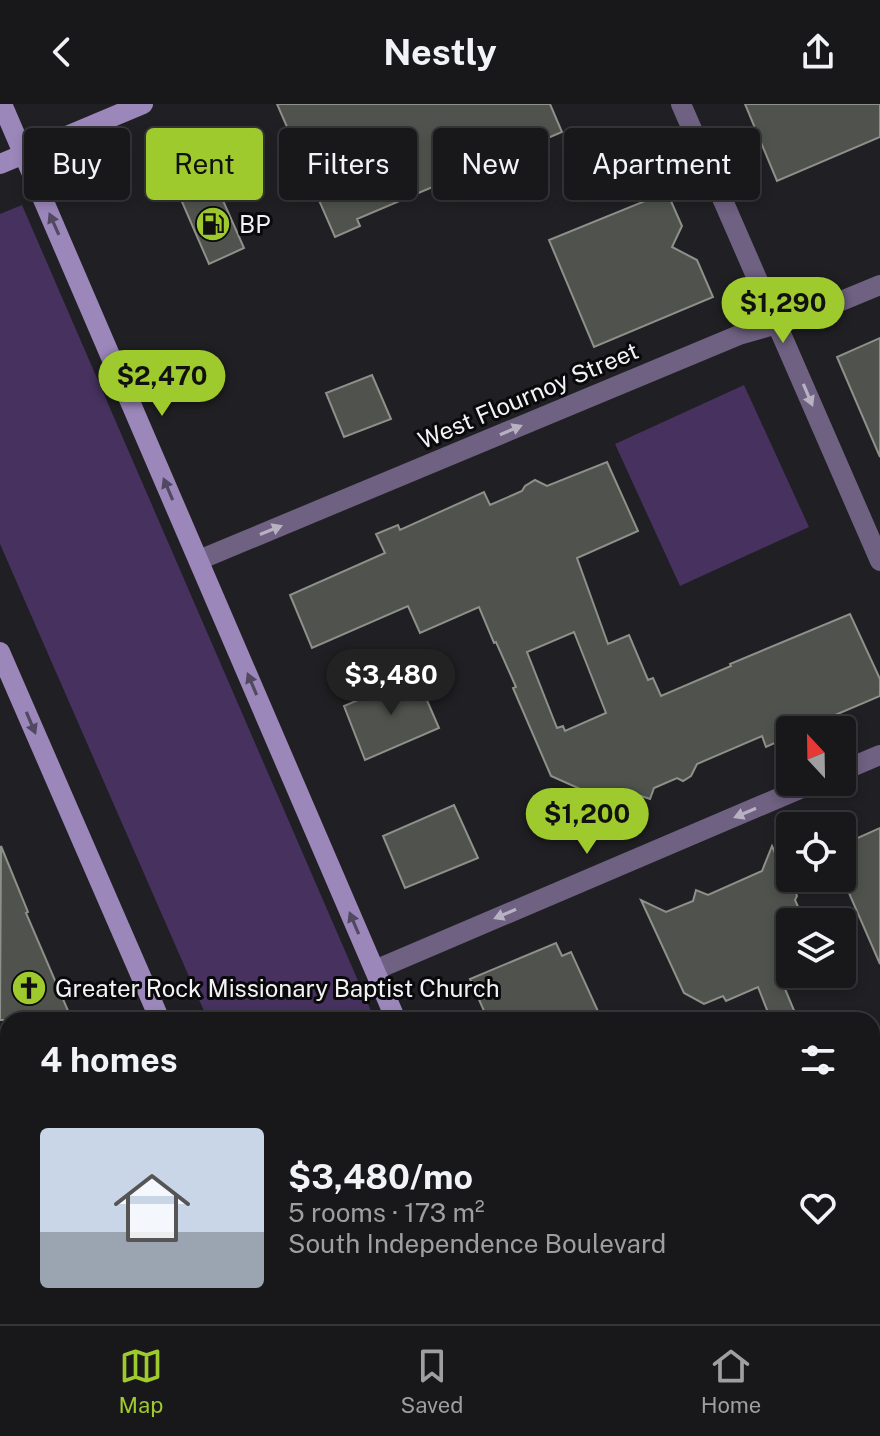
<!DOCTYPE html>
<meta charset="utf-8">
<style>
:root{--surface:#18171a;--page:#252427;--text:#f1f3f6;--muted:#9f9fa2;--line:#363639;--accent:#9fca2e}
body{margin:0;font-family:"Public Sans",sans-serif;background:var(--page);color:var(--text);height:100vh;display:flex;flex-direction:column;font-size:30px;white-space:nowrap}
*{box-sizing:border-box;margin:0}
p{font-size:26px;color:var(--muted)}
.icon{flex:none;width:44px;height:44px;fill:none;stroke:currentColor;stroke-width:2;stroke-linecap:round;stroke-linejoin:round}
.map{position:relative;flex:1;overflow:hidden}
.drawer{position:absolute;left:0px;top:908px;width:880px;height:312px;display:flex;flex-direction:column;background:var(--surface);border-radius:24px 24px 0 0;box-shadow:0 4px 12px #0003,0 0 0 2px var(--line)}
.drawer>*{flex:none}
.top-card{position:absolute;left:24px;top:24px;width:832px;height:72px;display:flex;gap:16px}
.needle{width:52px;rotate:338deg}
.tools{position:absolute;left:776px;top:612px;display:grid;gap:16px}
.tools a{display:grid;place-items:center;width:80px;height:80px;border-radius:8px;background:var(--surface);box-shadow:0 4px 12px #0003,0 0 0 2px var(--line);font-size:40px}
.price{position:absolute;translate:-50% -68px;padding:0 18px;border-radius:28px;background:var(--accent);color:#111;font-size:26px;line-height:52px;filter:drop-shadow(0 2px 4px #0008)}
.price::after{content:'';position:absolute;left:50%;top:48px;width:24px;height:18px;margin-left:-12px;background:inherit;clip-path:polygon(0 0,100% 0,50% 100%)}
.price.active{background:#222;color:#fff}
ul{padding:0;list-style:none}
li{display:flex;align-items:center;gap:24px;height:200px;padding:0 40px}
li+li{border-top:2px solid var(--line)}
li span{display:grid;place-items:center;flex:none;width:224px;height:160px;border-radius:8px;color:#555}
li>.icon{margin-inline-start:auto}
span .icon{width:96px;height:96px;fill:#fffc;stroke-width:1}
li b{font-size:34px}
h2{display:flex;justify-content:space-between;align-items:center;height:96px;padding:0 40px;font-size:34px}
.chip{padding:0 28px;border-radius:8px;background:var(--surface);box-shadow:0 4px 12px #0003,0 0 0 2px var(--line);font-size:28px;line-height:72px}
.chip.active{background:var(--accent);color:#111}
header{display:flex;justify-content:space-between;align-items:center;height:104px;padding:0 40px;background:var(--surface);font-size:36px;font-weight:700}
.tab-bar{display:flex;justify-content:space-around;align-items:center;height:112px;border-top:2px solid var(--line);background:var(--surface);font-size:22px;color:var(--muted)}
.tab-bar a{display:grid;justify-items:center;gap:4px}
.tab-bar .active{color:var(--accent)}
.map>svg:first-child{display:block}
.green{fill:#46315f}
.building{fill:#50524d;stroke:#8e908a;stroke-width:2;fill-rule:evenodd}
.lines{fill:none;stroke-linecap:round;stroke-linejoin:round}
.street{stroke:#6e6181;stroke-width:20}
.secondary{stroke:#9b87ba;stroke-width:20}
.oneway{fill:#524862}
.oneway2{fill:#b7b1c1}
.labels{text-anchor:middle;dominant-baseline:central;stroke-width:6;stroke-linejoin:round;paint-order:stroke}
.poi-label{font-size:24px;fill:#f3f2f5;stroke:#0a090b;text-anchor:start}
.street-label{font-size:24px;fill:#f3f2f5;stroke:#0a090b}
</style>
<header><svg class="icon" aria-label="back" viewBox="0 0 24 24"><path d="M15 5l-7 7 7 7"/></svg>Nestly<svg class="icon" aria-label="share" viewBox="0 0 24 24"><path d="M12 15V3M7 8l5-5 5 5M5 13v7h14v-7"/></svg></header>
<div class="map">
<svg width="880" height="1220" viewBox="0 0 880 1220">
<rect width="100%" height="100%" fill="#201f23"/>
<!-- green -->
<path class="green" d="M22 101 375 916H208L0 440V110Z
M744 281 809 423 680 482 615 340Z
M337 1212H503L507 1220H341Z"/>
<!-- building -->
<path class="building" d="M277 0H550L562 28 357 115 360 122 335 133Z
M745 0H880V33L777 77Z
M198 40 244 144 209 160 163 54Z
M667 88 682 122 672 143 697 156 713 193 594 243 549 136Z
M880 234V353L837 253Z
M372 271 391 315 344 333 326 289Z
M607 358 638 427 577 454 608 540 629 531 648 576 653 574 661 592 731 562 730 560 850 510 880 575V592L800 626H790V632L766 643 762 632 697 660 691 672 683 677 677 674 654 684 650 695 632 689 625 705 551 672 513 584 516 583 496 538 494 539 479 503 420 529 408 502 312 544 290 491 385 449 376 430 398 421 400 426 484 388 490 401 522 387 525 382 535 376 547 382ZM574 528 606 609 565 627 563 622 557 624 527 548Z
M416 571 439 624 365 656 344 602Z
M454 701 478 754 405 784 383 732Z
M880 724V860L842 773V741Z
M1 742 28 808 26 809 72 916H0Z
M772 742 788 779 793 782 797 792 795 796 805 818H790V866L780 870H786L780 873 798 916H771L758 883 726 897 723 892 704 900 684 889 641 796 666 808 693 797 696 786 708 791 762 767Z
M556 839 562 852 571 848 602 916H488L470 875Z"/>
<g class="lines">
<!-- street -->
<path class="street" d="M681 0 880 457
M199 456 739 231 805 212 880 181
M842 667 880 651
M375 866 816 678
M0 1036 8 1033
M872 1149 880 1146
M705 1220 724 1212"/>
<!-- secondary -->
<path class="secondary" d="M2 0 396 916
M0 60 143 0
M0 548 160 916
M288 1212 291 1220
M523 1212 526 1220"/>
</g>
<!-- one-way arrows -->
<defs><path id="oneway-solid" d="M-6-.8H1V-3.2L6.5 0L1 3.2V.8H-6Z" transform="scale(2)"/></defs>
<g class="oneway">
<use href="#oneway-solid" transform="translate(54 120) rotate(-114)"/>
<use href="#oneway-solid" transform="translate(168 385) rotate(-113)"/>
<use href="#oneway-solid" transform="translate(252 580) rotate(-113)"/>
<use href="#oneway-solid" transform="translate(31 619) rotate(67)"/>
<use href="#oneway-solid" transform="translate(354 819) rotate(-113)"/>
</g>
<g class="oneway2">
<use href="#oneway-solid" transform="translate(808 291) rotate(67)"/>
<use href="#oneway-solid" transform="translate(511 326) rotate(-23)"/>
<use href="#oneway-solid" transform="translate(271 426) rotate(-22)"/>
<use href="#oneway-solid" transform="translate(745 709) rotate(157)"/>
<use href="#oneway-solid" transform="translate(505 810) rotate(157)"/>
</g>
<!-- icons -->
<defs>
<g id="fuel-disc" transform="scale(1.8)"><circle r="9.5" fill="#9fca2e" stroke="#0a090b"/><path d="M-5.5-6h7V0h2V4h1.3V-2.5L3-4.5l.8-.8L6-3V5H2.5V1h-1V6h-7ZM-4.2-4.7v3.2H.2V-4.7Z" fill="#111"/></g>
<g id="church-disc" transform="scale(1.8)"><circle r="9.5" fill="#9fca2e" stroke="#0a090b"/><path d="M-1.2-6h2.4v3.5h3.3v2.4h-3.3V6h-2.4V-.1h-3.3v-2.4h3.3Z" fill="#111"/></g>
</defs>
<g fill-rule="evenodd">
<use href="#fuel-disc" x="213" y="120"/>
<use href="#church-disc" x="29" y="884"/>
</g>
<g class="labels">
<!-- poi labels -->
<g class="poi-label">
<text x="239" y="120">BP</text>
<text x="55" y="884">Greater Rock Missionary Baptist Church</text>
</g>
<!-- street labels -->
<g class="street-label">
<text transform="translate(528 291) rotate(-23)">West Flournoy Street</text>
</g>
</g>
</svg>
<div class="tools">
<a><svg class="needle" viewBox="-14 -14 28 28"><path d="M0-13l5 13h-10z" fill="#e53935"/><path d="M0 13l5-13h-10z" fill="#9f9fa2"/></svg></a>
<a><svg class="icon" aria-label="locate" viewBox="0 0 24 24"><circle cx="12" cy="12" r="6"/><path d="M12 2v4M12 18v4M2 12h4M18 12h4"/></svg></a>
<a><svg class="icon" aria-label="layers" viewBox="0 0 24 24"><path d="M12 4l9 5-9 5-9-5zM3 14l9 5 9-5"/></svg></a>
</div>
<b class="price" style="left:783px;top:241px">$1,290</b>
<b class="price" style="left:162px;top:314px">$2,470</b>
<b class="price active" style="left:391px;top:613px">$3,480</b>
<b class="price" style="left:587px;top:752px">$1,200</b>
<div class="top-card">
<a class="chip">Buy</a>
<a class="chip active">Rent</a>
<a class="chip">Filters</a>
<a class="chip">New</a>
<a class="chip">Apartment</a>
</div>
<section class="drawer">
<h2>4 homes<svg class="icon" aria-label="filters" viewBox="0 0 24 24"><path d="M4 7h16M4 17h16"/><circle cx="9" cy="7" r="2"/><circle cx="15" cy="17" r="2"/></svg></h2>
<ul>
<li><span style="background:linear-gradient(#c9d6e8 65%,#9aa5b1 0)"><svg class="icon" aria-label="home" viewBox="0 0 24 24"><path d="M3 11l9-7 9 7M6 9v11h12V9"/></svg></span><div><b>$3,480/mo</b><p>5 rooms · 173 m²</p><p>South Independence Boulevard</p></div><svg class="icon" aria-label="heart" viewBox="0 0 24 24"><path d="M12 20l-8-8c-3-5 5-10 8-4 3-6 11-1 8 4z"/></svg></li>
</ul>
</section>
</div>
<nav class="tab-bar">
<a class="active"><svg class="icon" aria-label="map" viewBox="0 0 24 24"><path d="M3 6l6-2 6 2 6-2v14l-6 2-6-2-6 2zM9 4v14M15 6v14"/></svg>Map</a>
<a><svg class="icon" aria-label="saved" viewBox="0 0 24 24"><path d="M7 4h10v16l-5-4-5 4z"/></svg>Saved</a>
<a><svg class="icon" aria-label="home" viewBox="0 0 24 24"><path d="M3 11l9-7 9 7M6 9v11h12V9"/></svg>Home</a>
</nav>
